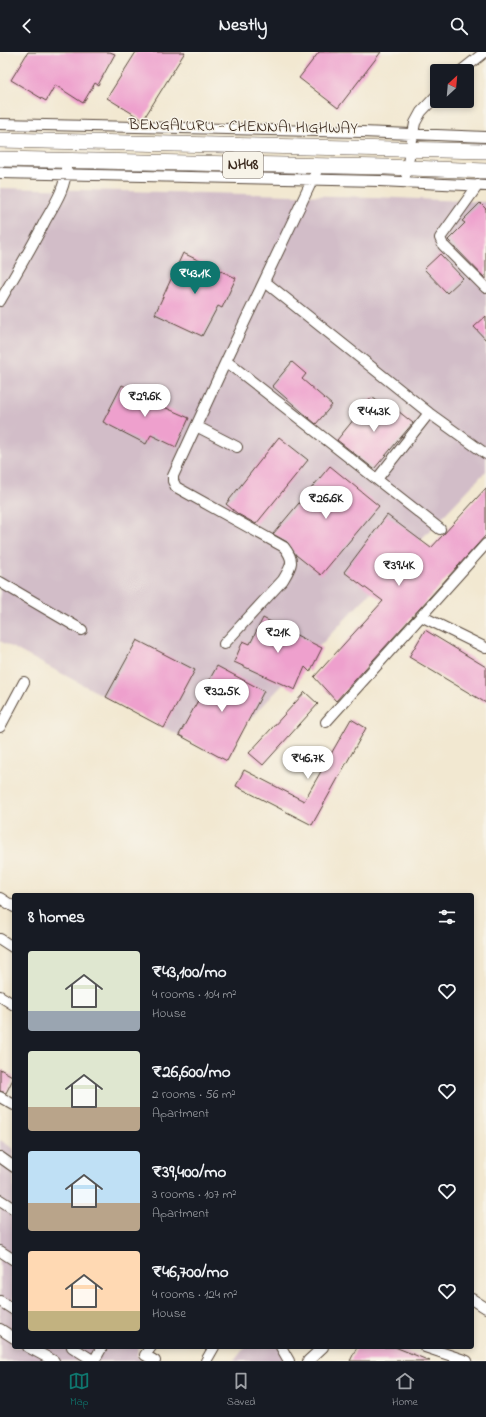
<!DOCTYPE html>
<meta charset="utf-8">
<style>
:root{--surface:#171b24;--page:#20242c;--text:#f1f3f6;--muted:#9ea1a6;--line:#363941;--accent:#0f766e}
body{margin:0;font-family:"Indie Flower",sans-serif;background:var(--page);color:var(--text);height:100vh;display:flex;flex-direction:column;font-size:15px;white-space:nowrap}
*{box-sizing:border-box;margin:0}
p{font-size:13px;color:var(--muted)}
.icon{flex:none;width:22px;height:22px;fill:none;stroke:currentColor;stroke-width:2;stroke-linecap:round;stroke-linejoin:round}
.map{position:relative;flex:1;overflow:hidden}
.panel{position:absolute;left:12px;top:841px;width:462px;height:456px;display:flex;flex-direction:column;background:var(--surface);border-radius:4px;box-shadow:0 2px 6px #0003}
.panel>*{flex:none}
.needle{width:26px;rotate:26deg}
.controls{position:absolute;left:430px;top:12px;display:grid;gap:8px}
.controls a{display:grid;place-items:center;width:44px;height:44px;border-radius:4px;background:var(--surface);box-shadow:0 2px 6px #0003;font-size:20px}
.price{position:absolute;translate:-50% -34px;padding:0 9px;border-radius:14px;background:#fff;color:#222;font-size:13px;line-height:26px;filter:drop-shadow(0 1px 2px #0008)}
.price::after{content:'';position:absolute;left:50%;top:24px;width:12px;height:9px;margin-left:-6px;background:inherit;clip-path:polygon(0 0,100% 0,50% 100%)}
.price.active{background:var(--accent);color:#fff}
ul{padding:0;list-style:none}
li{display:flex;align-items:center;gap:12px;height:100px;padding:0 16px}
li span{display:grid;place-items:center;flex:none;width:112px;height:80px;border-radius:4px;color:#555}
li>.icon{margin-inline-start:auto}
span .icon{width:48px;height:48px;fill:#fffc;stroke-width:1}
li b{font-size:17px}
h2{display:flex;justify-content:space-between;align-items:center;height:48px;padding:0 16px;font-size:17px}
header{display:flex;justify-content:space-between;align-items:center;height:52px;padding:0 16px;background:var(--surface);font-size:18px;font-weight:700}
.tabs{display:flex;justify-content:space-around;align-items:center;height:56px;border-top:1px solid var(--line);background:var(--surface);font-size:11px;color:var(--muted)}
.tabs a{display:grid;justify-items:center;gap:2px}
.tabs .active{color:var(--accent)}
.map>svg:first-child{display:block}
.industrial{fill:#d2bdc8}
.building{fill:#eea0cd}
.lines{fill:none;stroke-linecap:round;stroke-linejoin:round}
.minor-casing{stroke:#564639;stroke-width:12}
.highway-casing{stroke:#564639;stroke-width:16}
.minor{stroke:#fff;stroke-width:10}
.highway{stroke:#fff;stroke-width:15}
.labels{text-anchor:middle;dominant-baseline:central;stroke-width:3;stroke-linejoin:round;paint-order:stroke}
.shield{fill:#f7f3e8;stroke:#73665b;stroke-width:1}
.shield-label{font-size:15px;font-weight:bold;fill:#3b2a1e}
.street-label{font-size:16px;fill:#3b2a1e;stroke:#f7f3e8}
</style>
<header><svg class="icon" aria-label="back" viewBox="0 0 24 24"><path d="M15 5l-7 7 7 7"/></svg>Nestly<svg class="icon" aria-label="search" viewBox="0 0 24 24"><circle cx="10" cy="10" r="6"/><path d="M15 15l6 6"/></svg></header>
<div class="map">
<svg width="486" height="1309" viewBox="0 0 486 1309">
<rect width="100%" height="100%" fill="#f7f3e8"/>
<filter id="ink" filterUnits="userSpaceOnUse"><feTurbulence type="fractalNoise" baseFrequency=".025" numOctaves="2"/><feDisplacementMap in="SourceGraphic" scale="8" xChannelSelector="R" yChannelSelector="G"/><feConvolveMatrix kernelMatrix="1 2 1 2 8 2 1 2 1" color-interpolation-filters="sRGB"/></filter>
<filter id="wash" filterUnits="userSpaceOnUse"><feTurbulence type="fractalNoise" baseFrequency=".012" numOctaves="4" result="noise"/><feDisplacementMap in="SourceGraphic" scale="16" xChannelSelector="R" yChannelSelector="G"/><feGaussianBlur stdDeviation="0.9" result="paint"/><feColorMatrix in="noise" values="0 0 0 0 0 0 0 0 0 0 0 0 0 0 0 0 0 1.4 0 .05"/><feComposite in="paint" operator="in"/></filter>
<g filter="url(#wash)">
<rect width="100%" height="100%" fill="#f2e8d1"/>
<!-- industrial -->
<path class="industrial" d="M0 136 373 145 486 150V419L216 703 0 589Z
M0 1088 14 1097V1295H139L137 1303 141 1309H2L0 1308Z
M245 1295H282L283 1309H234Z"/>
<g id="blocks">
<!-- building -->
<path class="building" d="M28 0H110L115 2 98 33 95 31 83 51 55 33 46 49 11 28Z
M136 0H185L143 68 107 46Z
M319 0H381L338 56 299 26Z
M480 151 486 157V227L448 188 465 171 462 169Z
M183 201 236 226 222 256 218 254 202 284 155 262Z
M440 202 463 226 447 241 424 217Z
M486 264V288L474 275Z
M292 310 306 322 302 327 332 353 316 372 272 334Z
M122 333 165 354 164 355 189 366 176 395 151 383 146 392 103 370Z
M372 345 395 363 398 359 413 371 374 417 337 388Z
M279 385 308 408 256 472 238 462 226 452Z
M330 414 379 454 321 523 296 503 287 490 273 482Z
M486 436V483L336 649 314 625 383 549 344 520 387 463 431 496Z
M263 566 322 596 310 620 305 615 295 638 234 610 243 589 250 592Z
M425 578 486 615V651L409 605Z
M137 588 195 618 164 676 106 645Z
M217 614 264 639 227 709 179 683Z
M305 640 318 652 263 713 249 701Z
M351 667 366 676 312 773 236 734 244 718 304 749Z
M0 1017 14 1025 6 1041 0 1039Z
M357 1295H395L430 1309H350Z"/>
</g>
</g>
<g filter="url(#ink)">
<use href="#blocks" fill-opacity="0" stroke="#564639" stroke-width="1"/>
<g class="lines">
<!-- minor casing -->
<g class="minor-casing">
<path id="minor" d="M461 19 485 0
M0 72 362 80 486 85
M0 121 380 129 486 134
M406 122 415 71 421 60 437 43
M478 133 440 186 443 193 486 236
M264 229 429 361 486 402
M0 249C15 223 31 197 45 169 54 153 66 136 66 116
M226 309 440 477
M196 374 237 395
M377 427 429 361
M0 530 82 578
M421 564 486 596
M224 592 283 528C292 513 295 509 284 495L176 435 173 429V424L226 309 319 114
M326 670 486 492
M0 675 24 630
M0 846 14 855
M0 887 14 896
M0 944 14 953
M0 1045 14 1053
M0 1105 14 1115
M0 1148 14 1157
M0 1199 14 1208
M472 1247 486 1256
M0 1249 14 1258
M0 1277 14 1286
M28 1295 54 1309
M72 1295 94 1309
M151 1295 145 1303 155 1309
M281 1295 289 1309
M425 1295 467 1309
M94 1309 102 1295
M206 1309 214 1295
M308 1309 323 1295"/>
</g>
<!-- highway casing -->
<g class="highway-casing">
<path id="highway" d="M0 88 486 99
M0 107 386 115 486 119"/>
</g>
<!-- minor -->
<use href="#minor" class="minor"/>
<!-- highway -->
<use href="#highway" class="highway"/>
</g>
</g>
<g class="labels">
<!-- shield labels -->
<rect class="shield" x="223" y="100" width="40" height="26" rx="3"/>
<g class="shield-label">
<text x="243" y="113">NH48</text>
</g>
<!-- street labels -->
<g class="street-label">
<text transform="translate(243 75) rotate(1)">BENGALURU - CHENNAI HIGHWAY</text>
</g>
</g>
</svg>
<div class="controls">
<a><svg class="needle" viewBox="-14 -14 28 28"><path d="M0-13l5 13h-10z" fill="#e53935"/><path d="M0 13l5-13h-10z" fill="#9ea1a6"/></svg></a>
</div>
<b class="price active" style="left:195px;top:243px">₹43.1K</b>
<b class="price" style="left:145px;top:366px">₹29.6K</b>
<b class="price" style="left:374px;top:381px">₹44.3K</b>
<b class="price" style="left:326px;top:468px">₹26.6K</b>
<b class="price" style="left:399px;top:535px">₹39.4K</b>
<b class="price" style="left:278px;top:602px">₹21K</b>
<b class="price" style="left:222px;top:661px">₹32.5K</b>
<b class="price" style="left:308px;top:728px">₹46.7K</b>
<section class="panel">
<h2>8 homes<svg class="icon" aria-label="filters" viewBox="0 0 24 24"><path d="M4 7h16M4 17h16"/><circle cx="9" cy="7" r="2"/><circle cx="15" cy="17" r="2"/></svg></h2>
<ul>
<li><span style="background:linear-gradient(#dfe7d0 75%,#9aa5b1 0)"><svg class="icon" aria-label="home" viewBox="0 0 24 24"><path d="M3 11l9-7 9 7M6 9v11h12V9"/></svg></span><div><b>₹43,100/mo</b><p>4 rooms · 104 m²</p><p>House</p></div><svg class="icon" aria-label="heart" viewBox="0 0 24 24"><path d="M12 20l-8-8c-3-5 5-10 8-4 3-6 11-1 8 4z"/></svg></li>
<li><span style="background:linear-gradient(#dfe7d0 70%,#b9a48a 0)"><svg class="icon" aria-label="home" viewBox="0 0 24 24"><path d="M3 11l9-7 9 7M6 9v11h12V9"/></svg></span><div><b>₹26,600/mo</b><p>2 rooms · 56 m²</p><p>Apartment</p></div><svg class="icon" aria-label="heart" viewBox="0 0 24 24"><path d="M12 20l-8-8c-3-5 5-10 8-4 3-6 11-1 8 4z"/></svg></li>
<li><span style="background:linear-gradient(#bfe0f5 65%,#b9a48a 0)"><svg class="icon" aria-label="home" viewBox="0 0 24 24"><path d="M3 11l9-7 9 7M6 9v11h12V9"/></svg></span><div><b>₹39,400/mo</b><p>3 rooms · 107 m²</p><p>Apartment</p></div><svg class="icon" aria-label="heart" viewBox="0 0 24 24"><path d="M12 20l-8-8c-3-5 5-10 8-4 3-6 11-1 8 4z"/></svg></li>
<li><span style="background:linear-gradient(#ffd9b3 75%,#c2b280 0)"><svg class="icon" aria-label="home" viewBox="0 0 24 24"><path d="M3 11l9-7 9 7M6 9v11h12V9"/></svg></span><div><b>₹46,700/mo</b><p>4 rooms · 124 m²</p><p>House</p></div><svg class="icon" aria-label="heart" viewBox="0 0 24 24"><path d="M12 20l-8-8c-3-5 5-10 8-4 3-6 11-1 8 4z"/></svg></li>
</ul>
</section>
</div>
<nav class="tabs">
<a class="active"><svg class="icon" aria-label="map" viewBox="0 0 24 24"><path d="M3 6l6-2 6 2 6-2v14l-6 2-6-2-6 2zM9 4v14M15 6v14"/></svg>Map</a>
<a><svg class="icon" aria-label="saved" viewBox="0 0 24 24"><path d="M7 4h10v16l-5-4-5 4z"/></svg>Saved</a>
<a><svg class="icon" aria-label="home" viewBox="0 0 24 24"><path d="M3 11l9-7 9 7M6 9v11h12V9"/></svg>Home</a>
</nav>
